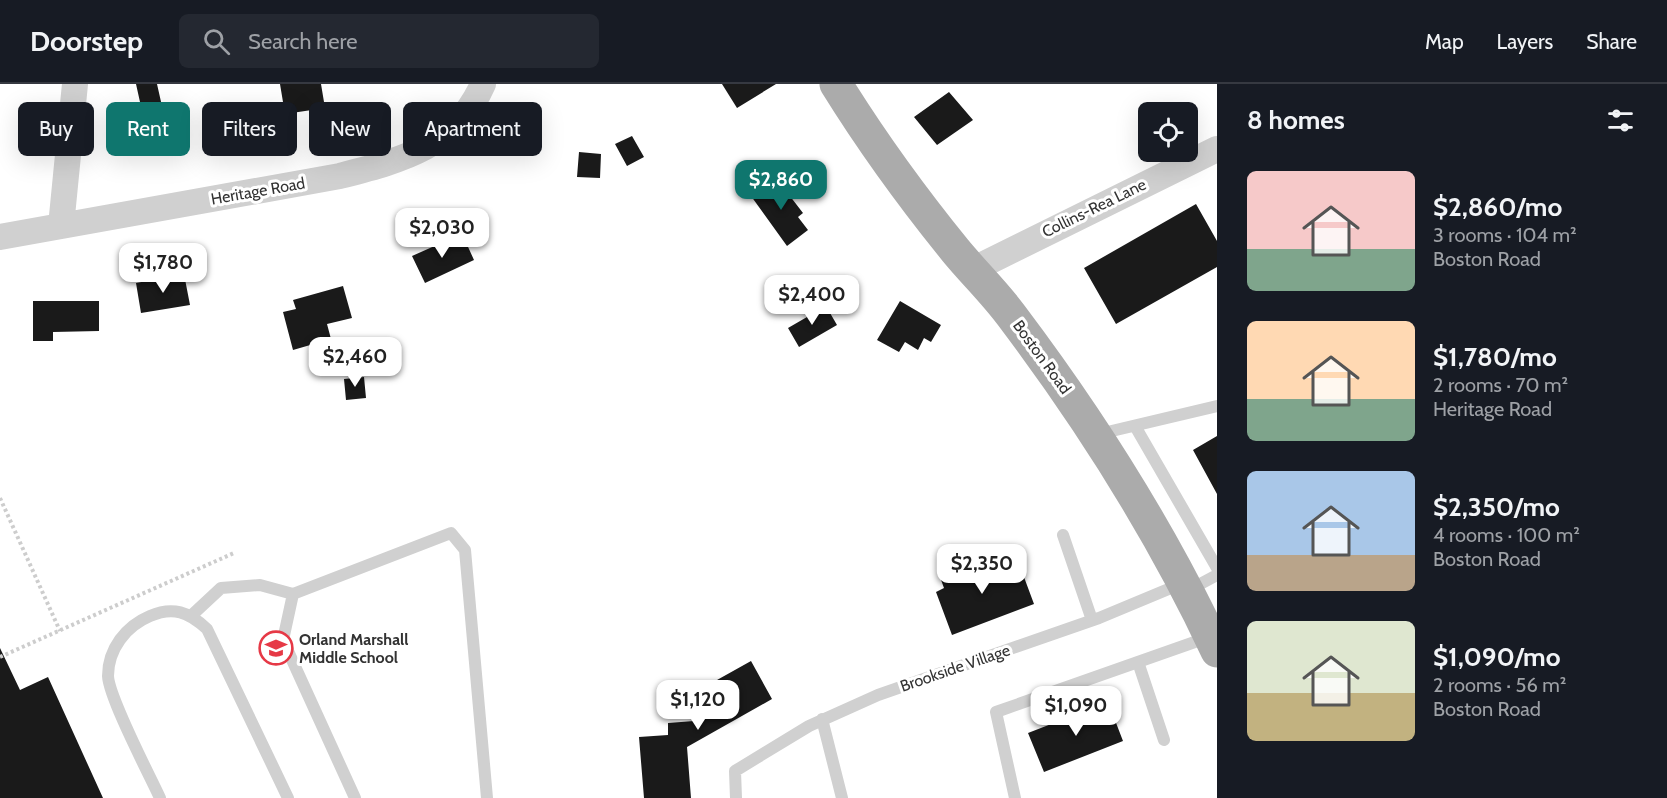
<!DOCTYPE html>
<meta charset="utf-8">
<style>
:root{--surface:#171b24;--page:#242831;--text:#f1f3f6;--muted:#9ea1a6;--line:#363941;--accent:#0f766e}
body{margin:0;font-family:Cabin,sans-serif;background:var(--page);color:var(--text);height:100vh;display:flex;flex-direction:column;font-size:22px;white-space:nowrap}
*{box-sizing:border-box;margin:0}
p{font-size:20px;color:var(--muted)}
.icon{flex:none;width:33px;height:33px;fill:none;stroke:currentColor;stroke-width:2;stroke-linecap:round;stroke-linejoin:round}
.map{position:relative;flex:1;overflow:hidden}
.drawer{display:flex;flex-direction:column;background:var(--surface);width:450px}
.drawer>*{flex:none}
.guide{position:absolute;left:18px;top:18px;width:570px;height:54px;display:flex;gap:12px}
.tools{position:absolute;left:1138px;top:18px;display:grid;gap:12px}
.tools a{display:grid;place-items:center;width:60px;height:60px;border-radius:9px;background:var(--surface);box-shadow:0 6px 24px #0002;font-size:30px}
.price{position:absolute;translate:-50% -51px;padding:0 14px;border-radius:12px;background:#fff;color:#222;font-size:20px;line-height:39px;filter:drop-shadow(0 2px 3px #0008)}
.price::after{content:'';position:absolute;left:50%;top:36px;width:18px;height:14px;margin-left:-9px;background:inherit;clip-path:polygon(0 0,100% 0,50% 100%)}
.price.selected{background:var(--accent);color:#fff}
ul{padding:0;list-style:none}
li{display:flex;align-items:center;gap:18px;height:150px;padding:0 30px}
li span{display:grid;place-items:center;flex:none;width:168px;height:120px;border-radius:9px;color:#555}
li>.icon{margin-inline-start:auto}
span .icon{width:72px;height:72px;fill:#fffc;stroke-width:1}
li b{font-size:26px}
h2{display:flex;justify-content:space-between;align-items:center;height:72px;padding:0 30px;font-size:26px}
.tag{padding:0 21px;border-radius:9px;background:var(--surface);box-shadow:0 6px 24px #0002;font-size:21px;line-height:54px}
.tag.selected{background:var(--accent);color:#fff}
header{display:flex;align-items:center;gap:36px;box-sizing:border-box;height:84px;padding:0 30px;background:var(--surface);border-bottom:2px solid var(--line)}
header strong{font-size:28px}
nav{display:flex;gap:33px;margin-inline-start:auto;font-size:21px}
.search{width:420px;height:54px;background:var(--page);display:flex;align-items:center;gap:15px;box-sizing:border-box;padding:0 21px;border-radius:9px;color:var(--muted);font-size:22px}
main{display:flex;flex:1;min-height:0}
.map>svg:first-child{display:block}
.building{fill:#1a1a1a}
.lines{fill:none;stroke-linecap:round;stroke-linejoin:round}
.path{stroke:#cdcdcd;stroke-width:4;stroke-dasharray:3 3;stroke-linecap:butt}
.service{stroke:#d0d0d0;stroke-width:12}
.minor{stroke:#d0d0d0;stroke-width:26}
.primary{stroke:#ababab;stroke-width:33}
.labels{text-anchor:middle;dominant-baseline:central;stroke-width:6;stroke-linejoin:round;paint-order:stroke}
.street-label{font-size:16px;fill:#333;stroke:#fff}
.poi-label{font-size:16px;font-weight:bold;fill:#333;stroke:#fff;text-anchor:start}
</style>
<header>
<strong>Doorstep</strong>
<div class="search"><svg class="icon" aria-label="search" viewBox="0 0 24 24"><circle cx="10" cy="10" r="6"/><path d="M15 15l6 6"/></svg>Search here</div>
<nav><a>Map</a><a>Layers</a><a>Share</a></nav>
</header>
<main>
<div class="map">
<svg width="1217" height="714" viewBox="0 0 1217 714">
<rect width="100%" height="100%" fill="#fff"/>
<!-- building -->
<path class="building" d="M136 0H157L166 40 180 37 185 57 140 67 130 20 140 18Z
M280 0H321L325 24 285 30Z
M722 0H776L737 24Z
M949 8 973 36 937 61 914 33Z
M632 52 644 73 627 82 615 60Z
M579 68 601 70 600 94 577 93Z
M776 94 803 129 798 133 808 146 787 162 751 112Z
M1196 120 1217 157V183L1116 240 1084 184Z
M464 154 474 176 425 199 412 172 448 156 449 161Z
M184 190 190 221 141 229 136 199Z
M343 202 352 234 327 240 331 255 293 266 283 228 296 225 293 216Z
M33 217H99V247L53 248V257H33Z
M900 217 941 241 931 258 924 254 918 266 905 258 899 268 877 256Z
M826 222 837 241 799 263 788 244Z
M364 293 366 314 346 316 344 295Z
M1217 352V410L1193 366Z
M1018 477 1034 520 952 551 936 508 944 504 940 493 978 479 982 490Z
M0 564 20 606 48 593 103 714H0Z
M751 577 772 615 687 663 691 714H644L639 653 668 651V639L694 637 683 615Z
M1108 618 1123 657 1044 688 1028 649Z"/>
<g class="lines">
<!-- path -->
<path class="path" d="M0 414 60 547
M0 573 234 469"/>
<!-- service -->
<path class="service" d="M1135 342 1217 484
M1099 350 1217 322
M1063 451 1092 536
M1189 506 1217 491
M192 531 221 504 260 501 293 510
M1138 578 1164 656
M822 635 842 714
M160 714C149 690 109 614 108 592 108 565 126 542 150 532 173 522 189 528 207 545L288 714
M355 714 283 556 293 510 451 449 465 466 487 714
M736 714 735 687 809 642 878 611 1099 534 1183 499
M1015 714 996 628 1209 553"/>
<!-- minor -->
<path class="minor" d="M61 142 75 0
M0 153 340 92C402 76 455 63 483 0
M972 186 1217 65"/>
<!-- primary -->
<path class="primary" d="M836 0C872 58 912 113 955 166 973 188 994 208 1011 231 1091 337 1161 447 1217 567"/>
</g>
<!-- icons -->
<defs>
<g id="school-ring" transform="scale(1.725)"><circle r="9.5" fill="#fff" stroke="#e63946" stroke-width="1.5"/><path d="M0-5L7-2L0 1L-7-2ZM-4 1L0 2.5L4 1V4Q0 6-4 4Z" fill="#e63946"/></g>
</defs>
<g fill-rule="evenodd">
<use href="#school-ring" x="276" y="564"/>
</g>
<g class="labels">
<!-- street labels -->
<g class="street-label">
<text transform="translate(258 107) rotate(-10)">Heritage Road</text>
<text transform="translate(1094 124) rotate(-26)">Collins-Rea Lane</text>
<text transform="translate(1042 273) rotate(54)">Boston Road</text>
<text transform="translate(955 584) rotate(-19)">Brookside Village</text>
</g>
<!-- poi labels -->
<g class="poi-label">
<text x="299" y="555">Orland Marshall<tspan x="299" dy="18">Middle School</tspan></text>
</g>
</g>
</svg>
<div class="tools">
<a><svg class="icon" aria-label="locate" viewBox="0 0 24 24"><circle cx="12" cy="12" r="6"/><path d="M12 2v4M12 18v4M2 12h4M18 12h4"/></svg></a>
</div>
<b class="price selected" style="left:781px;top:127px">$2,860</b>
<b class="price" style="left:442px;top:175px">$2,030</b>
<b class="price" style="left:163px;top:210px">$1,780</b>
<b class="price" style="left:812px;top:242px">$2,400</b>
<b class="price" style="left:355px;top:304px">$2,460</b>
<b class="price" style="left:982px;top:511px">$2,350</b>
<b class="price" style="left:698px;top:647px">$1,120</b>
<b class="price" style="left:1076px;top:653px">$1,090</b>
<div class="guide">
<a class="tag">Buy</a>
<a class="tag selected">Rent</a>
<a class="tag">Filters</a>
<a class="tag">New</a>
<a class="tag">Apartment</a>
</div>
</div>
<section class="drawer">
<h2>8 homes<svg class="icon" aria-label="filters" viewBox="0 0 24 24"><path d="M4 7h16M4 17h16"/><circle cx="9" cy="7" r="2"/><circle cx="15" cy="17" r="2"/></svg></h2>
<ul>
<li><span style="background:linear-gradient(#f6c9c9 65%,#7fa58c 0)"><svg class="icon" aria-label="home" viewBox="0 0 24 24"><path d="M3 11l9-7 9 7M6 9v11h12V9"/></svg></span><div><b>$2,860/mo</b><p>3 rooms · 104 m²</p><p>Boston Road</p></div></li>
<li><span style="background:linear-gradient(#ffd9b3 65%,#7fa58c 0)"><svg class="icon" aria-label="home" viewBox="0 0 24 24"><path d="M3 11l9-7 9 7M6 9v11h12V9"/></svg></span><div><b>$1,780/mo</b><p>2 rooms · 70 m²</p><p>Heritage Road</p></div></li>
<li><span style="background:linear-gradient(#a9c7e8 70%,#b9a48a 0)"><svg class="icon" aria-label="home" viewBox="0 0 24 24"><path d="M3 11l9-7 9 7M6 9v11h12V9"/></svg></span><div><b>$2,350/mo</b><p>4 rooms · 100 m²</p><p>Boston Road</p></div></li>
<li><span style="background:linear-gradient(#dfe7d0 60%,#c2b280 0)"><svg class="icon" aria-label="home" viewBox="0 0 24 24"><path d="M3 11l9-7 9 7M6 9v11h12V9"/></svg></span><div><b>$1,090/mo</b><p>2 rooms · 56 m²</p><p>Boston Road</p></div></li>
</ul>
</section>
</main>
